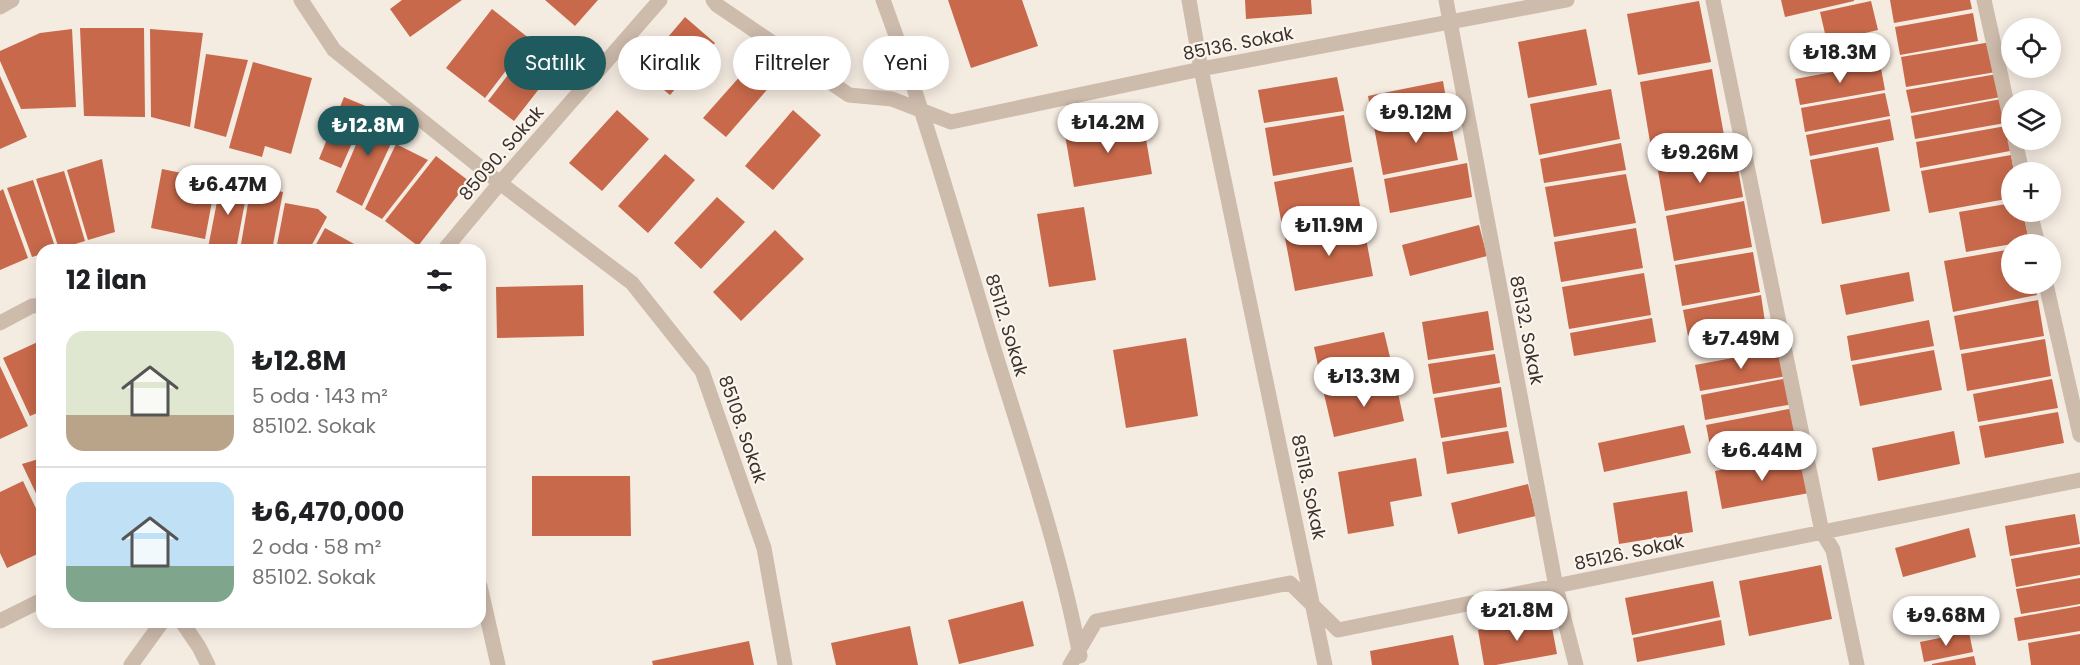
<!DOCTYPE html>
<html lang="tr">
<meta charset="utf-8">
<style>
:root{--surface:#fff;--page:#f6f6f6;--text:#202124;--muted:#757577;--line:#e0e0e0;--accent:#1f5a5e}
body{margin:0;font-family:Poppins,sans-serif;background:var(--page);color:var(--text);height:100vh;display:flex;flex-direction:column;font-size:22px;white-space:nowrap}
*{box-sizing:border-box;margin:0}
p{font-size:20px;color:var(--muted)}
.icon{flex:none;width:33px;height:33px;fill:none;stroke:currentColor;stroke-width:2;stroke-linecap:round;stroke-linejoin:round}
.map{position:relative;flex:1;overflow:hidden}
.sheet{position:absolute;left:36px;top:244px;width:450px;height:384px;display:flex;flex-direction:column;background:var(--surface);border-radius:18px;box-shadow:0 3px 15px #0003}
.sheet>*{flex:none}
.hud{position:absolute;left:504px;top:36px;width:570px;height:54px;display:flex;gap:12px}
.tools{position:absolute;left:2001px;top:18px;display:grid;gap:12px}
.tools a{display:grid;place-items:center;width:60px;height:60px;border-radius:50%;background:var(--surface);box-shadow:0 3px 15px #0003;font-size:30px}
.price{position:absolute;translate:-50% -51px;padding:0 14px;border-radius:21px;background:#fff;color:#222;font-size:20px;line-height:39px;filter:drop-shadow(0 2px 3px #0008)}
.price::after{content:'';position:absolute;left:50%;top:36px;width:18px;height:14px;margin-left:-9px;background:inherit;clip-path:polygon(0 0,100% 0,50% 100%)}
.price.selected{background:var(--accent);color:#fff}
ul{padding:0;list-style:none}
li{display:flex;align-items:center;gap:18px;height:150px;padding:0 30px}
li+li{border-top:2px solid var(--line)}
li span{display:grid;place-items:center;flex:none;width:168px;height:120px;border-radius:18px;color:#555}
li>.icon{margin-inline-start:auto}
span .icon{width:72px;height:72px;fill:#fffc;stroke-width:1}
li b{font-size:26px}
h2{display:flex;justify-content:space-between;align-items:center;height:72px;padding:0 30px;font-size:26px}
.chip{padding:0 21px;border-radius:27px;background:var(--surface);box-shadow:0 3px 15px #0003;font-size:21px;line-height:54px}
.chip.selected{background:var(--accent);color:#fff}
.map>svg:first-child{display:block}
.building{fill:#c8694b}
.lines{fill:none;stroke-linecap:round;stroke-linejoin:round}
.minor{stroke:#cdbbac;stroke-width:15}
.labels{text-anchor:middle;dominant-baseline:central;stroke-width:4.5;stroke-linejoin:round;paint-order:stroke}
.street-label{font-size:18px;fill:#3b302b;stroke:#fbf5ee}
</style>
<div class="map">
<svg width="2080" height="665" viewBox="0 0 2080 665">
<rect width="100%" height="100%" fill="#f4ebe1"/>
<!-- building -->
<path class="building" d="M402 0H462L410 37 390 9Z
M545 0H598L575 26Z
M948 0H1022L1038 46 971 68Z
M1245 0H1311L1312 14 1246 19Z
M1781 0H1854V1L1785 17Z
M1890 0H1970L1972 9 1894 23Z
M1699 1 1711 62 1638 75 1627 14Z
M1871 1 1878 30 1827 42 1820 12Z
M492 9 530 39 485 98 446 68Z
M1973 13 1978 41 1900 55 1895 27Z
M685 17 715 43 670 95 640 70Z
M80 28H144L145 117 84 116Z
M72 29 76 107 21 109 0 61V51L40 33Z
M150 29 203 33 190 127 151 117Z
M1586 29 1597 85 1528 98 1518 42Z
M534 41 560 62 514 121 488 101Z
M1991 42 1996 72 1906 87 1901 57Z
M206 54 248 60 226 137 194 128Z
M253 62 312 78 291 154 265 146 262 157 229 148Z
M1880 63 1885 90 1800 105 1795 79Z
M750 65 772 84 726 137 703 118Z
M1712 69 1724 135 1651 148 1640 82Z
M1997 74 2001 97 1911 113 1906 90Z
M0 76 27 137 0 149Z
M1337 77 1344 111 1264 123 1258 90Z
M1443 81 1448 110 1373 123 1368 96Z
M1611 89 1620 139 1539 155 1530 104Z
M1885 93 1890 116 1805 132 1801 108Z
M344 97 368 107 341 168 319 159Z
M2001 99 2005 123 1915 139 1911 116Z
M371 109 401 122 362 206 336 192Z
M617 110 649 139 602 191 569 163Z
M793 110 821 135 773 190 745 166Z
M1344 115 1352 162 1273 176 1265 128Z
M1449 115 1458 160 1383 175 1374 127Z
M1890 119 1894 140 1810 156 1806 135Z
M1143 122 1152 174 1074 187 1065 135Z
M2006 126 2010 151 1920 168 1916 142Z
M1621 143 1626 170 1544 183 1540 159Z
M396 144 428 160 382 219 365 209Z
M1878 147 1890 211 1822 224 1810 160Z
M665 154 695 180 648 233 618 206Z
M2011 155 2014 172H2012V198L1929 213 1921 171Z
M436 156 469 181 418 246 385 221Z
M1736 157 1743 197 1665 211 1658 171Z
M102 159 115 232 88 240 67 170Z
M1467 163 1472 197 1390 213 1384 179Z
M1353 167 1362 217 1283 231 1274 182Z
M162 169 216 180 205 239 151 228Z
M64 171 85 241 59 249 36 179Z
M1626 174 1636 223 1554 237 1545 187Z
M33 180 56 250H42V254L32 257 7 188Z
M221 181 248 186 236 250 208 248Z
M251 186 283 192 272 250H240Z
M3 189 28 258 0 270V191Z
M717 197 745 222 701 269 674 243Z
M1744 201 1752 247 1674 261 1666 216Z
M285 203 318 209 327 217 309 250H276Z
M2012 203V212H2023L2029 241 1966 252 1959 212Z
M1084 207 1096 280 1049 287 1037 214Z
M1363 222 1373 276 1295 291 1285 238Z
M1479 225 1487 256 1410 276 1402 245Z
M325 228 356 245 353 250H313Z
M1636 228 1643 268 1561 282 1554 242Z
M775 230 804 259 741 321 713 292Z
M2012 249V284H2035L2037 295 1953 312 1944 261Z
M1753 252 1760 292 1682 306 1675 265Z
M1909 272 1914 301 1846 315 1840 285Z
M1644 273 1651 315 1569 329 1562 287Z
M583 285 584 336 497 338 496 287Z
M1761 295 1765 322 1688 336 1683 310Z
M2038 300 2044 336 1960 350 1954 316Z
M1488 311 1494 350 1428 360 1422 322Z
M1652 318 1656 342 1574 356 1570 333Z
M1929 320 1934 346 1851 361 1847 336Z
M1384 332 1394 374 1323 389 1314 347Z
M1186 338 1198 416 1126 428 1113 350Z
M2045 339 2051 376 1967 391 1961 354Z
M42 340V411L30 416 3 358Z
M1782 349 1787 376 1700 391 1695 365Z
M1934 350 1942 390 1860 406 1852 365Z
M1495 354 1500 383 1433 394 1428 364Z
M0 366 28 426 0 439Z
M1788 378 1793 404 1705 420 1701 395Z
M1395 379 1404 421 1334 437 1324 394Z
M2052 379 2058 408 1978 422 1973 394Z
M1501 387 1507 427 1441 438 1434 398Z
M1794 408 1801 450 1714 466 1706 425Z
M2058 412 2064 443 1985 458 1979 426Z
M1684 425 1691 453 1604 472 1598 443Z
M1508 431 1514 463 1447 474 1442 442Z
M1954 431 1960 464 1878 481 1872 448Z
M1802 454 1809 493 1722 509 1715 471Z
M42 458V506L22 464Z
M1416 458 1422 496 1390 502 1394 526 1348 534 1338 472Z
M532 476H630L631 536H532Z
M23 481 42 521V552L7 568 0 553V492Z
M1528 484 1536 516 1458 534 1451 503Z
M1687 491 1693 532 1619 544 1613 503Z
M2075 514 2080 544 2010 556 2005 526Z
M1969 528 1976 557 1903 577 1895 548Z
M2080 547V575L2016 587 2011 559Z
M1821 565 1832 619 1749 636 1739 581Z
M2080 578V604L2021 614 2016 589Z
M1713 581 1720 617 1632 635 1625 598Z
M1023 601 1034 646 959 664 948 620Z
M2080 606V631L2018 641 2014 618Z
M1550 617 1557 654 1496 665H1484L1478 630Z
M1721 620 1725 645 1637 662 1633 638Z
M910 626 918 665H836L831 643Z
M1969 632 1973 652 1924 662 1920 642Z
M2080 634V665H2031L2028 643Z
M1453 635 1459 665H1372L1370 651Z
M749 641 754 665H653L652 661Z
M1974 656 1976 665H1932V664Z"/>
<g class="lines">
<!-- minor -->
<path class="minor" d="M301 0 334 50 500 183 632 283 702 371 764 548 785 665
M713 0 717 5 849 95 892 99 951 122 1201 69 1567 0
M883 0C925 113 958 230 993 346 1025 449 1060 551 1080 656
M1189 0 1201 69 1325 665
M1446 0 1556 587 1576 665
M1713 0 1822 532 1833 550 1857 665
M1984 0 2012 126
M0 7 12 0
M2015 140 2022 172
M2030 212 2038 244
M444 250 500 183 660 0
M2046 284 2080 435
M0 323 32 306 42 305
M480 586 498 665
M0 621 42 600
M182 622 199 647 208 665
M131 665 162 622
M1070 665 1096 621 1290 583 1338 630 2080 480"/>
</g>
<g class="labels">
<!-- street labels -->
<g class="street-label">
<text transform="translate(1238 43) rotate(-11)">85136. Sokak</text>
<text transform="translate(501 153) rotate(-49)">85090. Sokak</text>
<text transform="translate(1007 325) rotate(73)">85112. Sokak</text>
<text transform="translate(1527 330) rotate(79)">85132. Sokak</text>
<text transform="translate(743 429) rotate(71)">85108. Sokak</text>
<text transform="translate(1309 487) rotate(78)">85118. Sokak</text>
<text transform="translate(1629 552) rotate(-12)">85126. Sokak</text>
</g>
</g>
</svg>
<div class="tools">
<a><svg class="icon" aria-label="locate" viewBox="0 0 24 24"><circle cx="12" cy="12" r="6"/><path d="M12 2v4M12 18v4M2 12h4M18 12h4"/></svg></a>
<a><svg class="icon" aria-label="layers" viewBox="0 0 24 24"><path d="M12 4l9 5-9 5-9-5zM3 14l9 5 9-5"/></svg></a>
<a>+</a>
<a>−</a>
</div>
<b class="price" style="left:1840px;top:84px">₺18.3M</b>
<b class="price" style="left:1416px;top:144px">₺9.12M</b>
<b class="price" style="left:1108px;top:154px">₺14.2M</b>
<b class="price selected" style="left:368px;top:157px">₺12.8M</b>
<b class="price" style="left:1700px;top:184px">₺9.26M</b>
<b class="price" style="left:228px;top:216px">₺6.47M</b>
<b class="price" style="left:1329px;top:257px">₺11.9M</b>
<b class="price" style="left:1741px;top:370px">₺7.49M</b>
<b class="price" style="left:1364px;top:408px">₺13.3M</b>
<b class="price" style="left:1762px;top:482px">₺6.44M</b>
<b class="price" style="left:1517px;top:642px">₺21.8M</b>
<b class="price" style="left:1946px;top:647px">₺9.68M</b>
<div class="hud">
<a class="chip selected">Satılık</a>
<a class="chip">Kiralık</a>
<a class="chip">Filtreler</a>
<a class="chip">Yeni</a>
</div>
<section class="sheet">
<h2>12 ilan<svg class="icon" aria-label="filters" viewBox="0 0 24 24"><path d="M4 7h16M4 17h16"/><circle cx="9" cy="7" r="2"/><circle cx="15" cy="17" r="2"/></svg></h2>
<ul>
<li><span style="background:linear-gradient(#dfe7d0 70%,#b9a48a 0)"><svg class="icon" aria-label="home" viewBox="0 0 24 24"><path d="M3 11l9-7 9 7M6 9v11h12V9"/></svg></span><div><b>₺12.8M</b><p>5 oda · 143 m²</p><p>85102. Sokak</p></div></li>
<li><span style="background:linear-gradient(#bfe0f5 70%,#7fa58c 0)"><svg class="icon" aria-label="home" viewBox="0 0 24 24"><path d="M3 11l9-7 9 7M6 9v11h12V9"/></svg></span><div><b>₺6,470,000</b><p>2 oda · 58 m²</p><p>85102. Sokak</p></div></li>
</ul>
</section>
</div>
